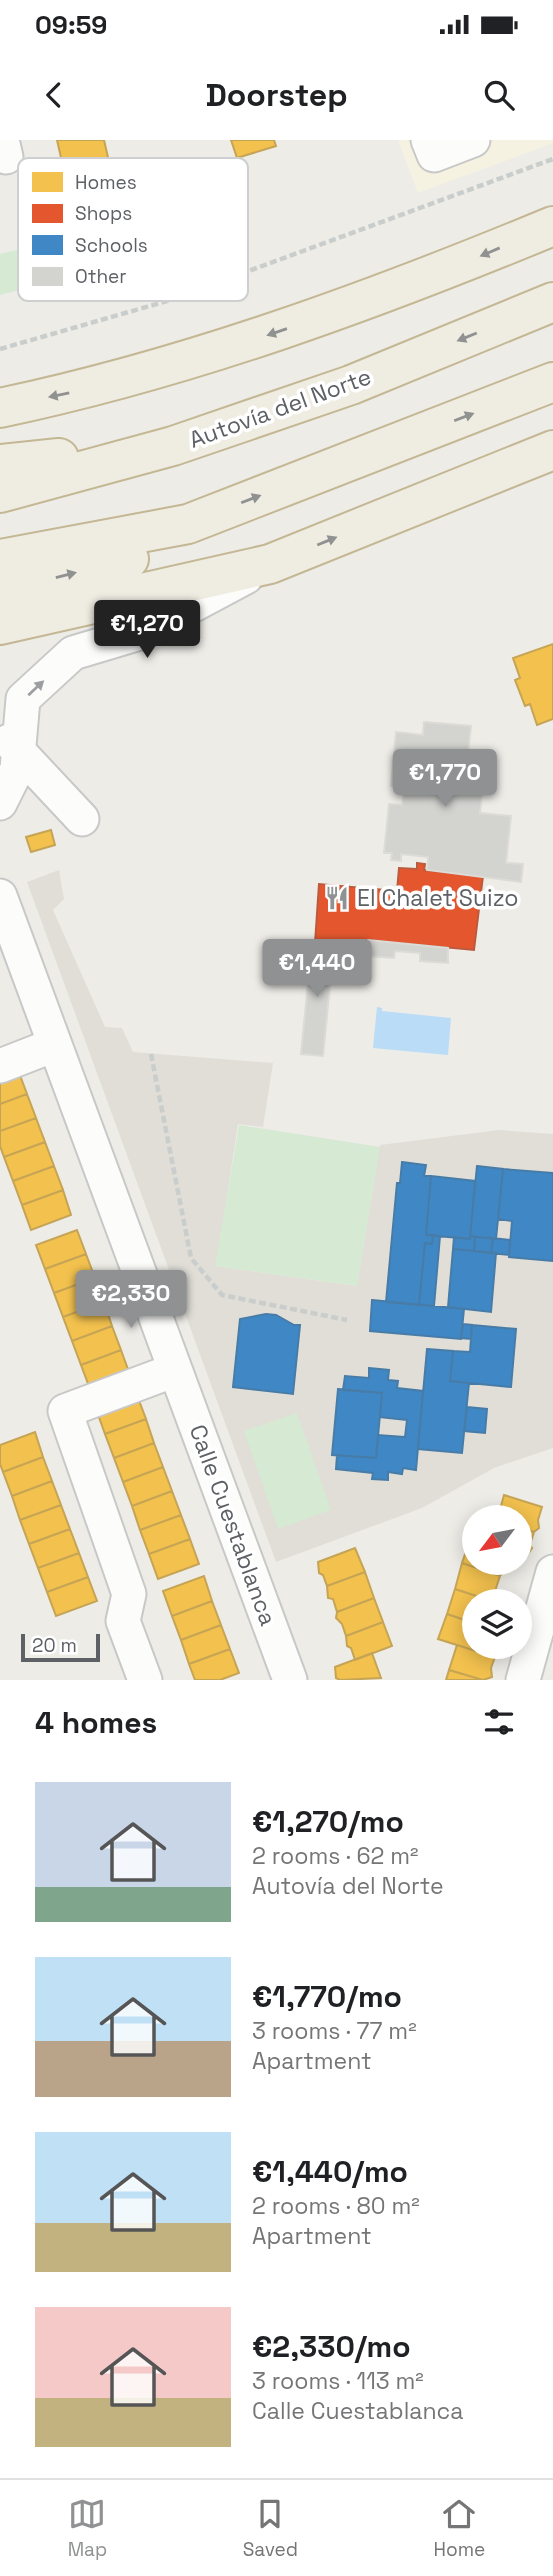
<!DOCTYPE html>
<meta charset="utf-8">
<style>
:root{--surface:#fff;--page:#f2f2f2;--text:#202124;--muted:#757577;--line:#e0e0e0;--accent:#8f9192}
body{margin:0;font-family:"Space Grotesk",sans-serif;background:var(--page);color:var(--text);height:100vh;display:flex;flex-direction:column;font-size:26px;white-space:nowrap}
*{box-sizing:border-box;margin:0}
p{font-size:23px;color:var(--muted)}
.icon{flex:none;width:38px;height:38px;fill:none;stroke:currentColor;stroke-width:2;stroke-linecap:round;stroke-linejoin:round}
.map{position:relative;height:1540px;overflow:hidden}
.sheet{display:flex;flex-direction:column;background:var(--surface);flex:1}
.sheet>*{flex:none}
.needle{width:46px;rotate:238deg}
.buttons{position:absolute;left:462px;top:1365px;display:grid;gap:14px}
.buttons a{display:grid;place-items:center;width:70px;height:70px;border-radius:50%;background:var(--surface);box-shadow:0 4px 18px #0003;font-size:35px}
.scale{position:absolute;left:21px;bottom:18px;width:79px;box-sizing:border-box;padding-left:7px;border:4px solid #5d6065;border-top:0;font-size:19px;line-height:24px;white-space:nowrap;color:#5d6065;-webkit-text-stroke:5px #fff;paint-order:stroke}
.price{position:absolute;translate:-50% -60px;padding:0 16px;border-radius:7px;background:var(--accent);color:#fff;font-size:23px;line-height:46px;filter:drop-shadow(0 2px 4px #0008)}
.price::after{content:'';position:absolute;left:50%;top:42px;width:21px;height:16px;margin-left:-10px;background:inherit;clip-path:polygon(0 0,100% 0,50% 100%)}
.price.current{background:#222;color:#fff}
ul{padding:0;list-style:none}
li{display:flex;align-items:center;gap:21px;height:175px;padding:0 35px}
li span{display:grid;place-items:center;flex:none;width:196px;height:140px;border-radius:0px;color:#555}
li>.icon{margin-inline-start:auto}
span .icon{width:84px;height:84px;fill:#fffc;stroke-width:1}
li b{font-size:30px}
h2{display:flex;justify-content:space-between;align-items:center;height:84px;padding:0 35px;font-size:30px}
.status{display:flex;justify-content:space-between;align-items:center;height:49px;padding:0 35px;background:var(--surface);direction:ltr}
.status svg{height:19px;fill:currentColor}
header{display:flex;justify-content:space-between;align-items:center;height:91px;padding:0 35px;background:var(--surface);font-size:32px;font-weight:700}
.tab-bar{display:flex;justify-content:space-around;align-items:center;height:98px;border-top:2px solid var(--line);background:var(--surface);font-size:19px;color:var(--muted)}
.tab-bar a{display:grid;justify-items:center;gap:4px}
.tab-bar .current{color:var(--accent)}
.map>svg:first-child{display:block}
.commercial{fill:#f6f2e1}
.education{fill:#e0ded7}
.garden{fill:#d5e9d3}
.water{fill:#bbdcf7}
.homes{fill:#f2c14e;stroke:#c5a455;stroke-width:2}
.shops{fill:#e4572e;stroke:#bc5a3e;stroke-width:2}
.schools{fill:#3f88c5;stroke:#487ca8;stroke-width:2}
.building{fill:#d3d3d0;stroke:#dcdbd6;stroke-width:2}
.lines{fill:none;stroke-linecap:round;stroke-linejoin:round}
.minor-casing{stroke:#c8c8c8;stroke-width:37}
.highway-casing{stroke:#c4b794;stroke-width:42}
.path{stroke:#c9cdcb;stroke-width:4.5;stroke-dasharray:7 3.5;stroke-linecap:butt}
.minor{stroke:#fcfcfb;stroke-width:33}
.highway{stroke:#efece2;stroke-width:38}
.oneway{fill:#909191}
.oneway2{fill:#9d9ea1}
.labels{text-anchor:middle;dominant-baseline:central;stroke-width:7;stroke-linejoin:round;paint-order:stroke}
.street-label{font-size:23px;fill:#5d6065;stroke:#fff}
.poi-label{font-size:23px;fill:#5d6065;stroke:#fff;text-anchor:start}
.key{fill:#fff;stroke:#cecfd1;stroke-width:2}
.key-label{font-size:19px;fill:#5d6065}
</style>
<div class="status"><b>09:59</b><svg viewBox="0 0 49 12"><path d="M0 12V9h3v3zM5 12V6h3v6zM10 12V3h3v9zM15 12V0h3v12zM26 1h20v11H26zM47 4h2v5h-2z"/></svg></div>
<header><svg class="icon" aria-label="back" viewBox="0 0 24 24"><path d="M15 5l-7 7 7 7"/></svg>Doorstep<svg class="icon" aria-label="search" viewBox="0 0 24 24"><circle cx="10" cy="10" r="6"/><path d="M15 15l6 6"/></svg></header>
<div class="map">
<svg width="553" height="1540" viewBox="0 0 553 1540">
<rect width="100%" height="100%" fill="#edece7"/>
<!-- commercial -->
<path class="commercial" d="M398 0H553V3L418 53Z"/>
<!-- education -->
<path class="education" d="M59 730 64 759 53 770 105 887 122 888 133 912 273 923 263 987 238 984 216 1126 357 1146 380 1005 499 990 553 994V1308L494 1328 422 1368 276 1422 27 742Z"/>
<!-- garden -->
<path class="garden" d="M75 96 84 134 0 155V114Z
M239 985 380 1007 357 1146 215 1126Z
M297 1273 331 1370 278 1389 244 1291Z"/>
<!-- water -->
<path class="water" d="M377 867 382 868V871L451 878 448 915 373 908Z"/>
<!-- homes -->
<path class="homes" d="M57 0H104L116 52 71 62Z
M231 0H274L276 6 237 18Z
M553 504V579L537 585 530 564 525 566 515 540 520 538 513 518Z
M51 690 55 705 31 712 26 697Z
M18 930 27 954 0 964V936Z
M27 954 36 978 0 991V964Z
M36 978 45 1002 4 1017 0 1006V991Z
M45 1002 54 1026 13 1041 4 1017Z
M54 1026 63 1050 22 1065 13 1041Z
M63 1050 71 1075 31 1090 22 1065Z
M77 1090 86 1114 45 1129 36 1105Z
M86 1114 95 1138 54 1153 45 1129Z
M95 1138 104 1162 63 1177 54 1153Z
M104 1162 112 1186 72 1201 63 1177Z
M112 1186 121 1210 81 1225 72 1201Z
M121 1210 130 1235 90 1249 81 1225Z
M137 1255 146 1279 105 1294 96 1269Z
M146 1279 154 1303 114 1318 105 1294Z
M35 1292 43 1317 3 1332 0 1324V1305Z
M154 1303 163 1327 123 1342 114 1318Z
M43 1317 52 1341 12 1356 3 1332Z
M163 1327 172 1351 132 1366 123 1342Z
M52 1341 61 1365 20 1380 12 1356Z
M172 1351 181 1375 140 1390 132 1366Z
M504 1355 542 1367 538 1380 539 1388 534 1392 520 1388V1377H498Z
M61 1365 70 1389 29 1404 20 1380Z
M181 1375 190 1399 149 1414 140 1390Z
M520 1388 534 1392 530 1405 532 1408 526 1417 520 1415Z
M70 1389 79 1413 38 1428 29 1404Z
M190 1399 199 1424 158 1439 149 1414Z
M470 1400 474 1401V1423H504L506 1427 500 1436 462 1423Z
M355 1408 365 1432 327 1446 323 1435 319 1433 318 1422Z
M79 1413 88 1437 47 1452 38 1428Z
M462 1423 500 1436 496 1448 497 1456 492 1461 455 1449Z
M365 1432 374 1458 337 1472 333 1459 328 1458 327 1446Z
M204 1436 212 1461 172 1476 163 1451Z
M88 1437 97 1461 56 1476 47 1452Z
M455 1449 492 1461H474V1483L447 1474Z
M374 1458 383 1482 346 1496 342 1484 336 1478 337 1472Z
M212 1461 221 1485 181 1500 172 1476Z
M447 1474 474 1483V1507H479L476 1511 438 1499Z
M383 1482 392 1506 355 1520 351 1508 347 1506 346 1496Z
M221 1485 230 1509 189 1524 181 1500Z
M457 1505 495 1517 491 1528 492 1537 483 1540 449 1530Z
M230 1509 239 1533 220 1540H195L189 1524Z
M372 1513 381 1538 340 1540 336 1538 335 1527Z
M449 1530 483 1540H446Z"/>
<!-- shops -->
<path class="shops" d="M417 723 425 724 424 730 483 736 474 810 368 800V808L315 803 319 744 397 751 399 728 417 729Z"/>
<!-- schools -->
<path class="schools" d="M402 1022 426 1025 424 1036H431L426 1095H433L432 1104 425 1103 419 1165 386 1162 397 1043H400Z
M477 1026 503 1029 496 1099 470 1096Z
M503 1029 553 1033V1121L509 1117 512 1081 498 1079Z
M431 1036 475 1041 470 1099 426 1095Z
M433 1095 440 1096 434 1166 419 1165 425 1103 432 1104Z
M470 1096 475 1097 474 1111 453 1109 454 1097 470 1099Z
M475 1097 493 1098 491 1113 474 1111Z
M493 1098 510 1100 509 1115 491 1113Z
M453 1109 496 1113 491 1172 448 1167Z
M372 1160 464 1169 461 1199 370 1191Z
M266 1174 276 1175 294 1185H300L293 1254 233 1247 240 1179Z
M463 1184 472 1185 471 1199 461 1198Z
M472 1185 516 1189 511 1247 450 1241 453 1211 470 1212Z
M427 1209 453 1211 450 1241 469 1243 462 1313 418 1309Z
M369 1228 389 1230 388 1240 398 1241 397 1248 423 1251 416 1330 403 1328 402 1334 388 1332V1340L372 1339 373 1333 336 1329 337 1315 376 1318 378 1295 405 1297 407 1280 380 1277 382 1253 343 1250 345 1236 369 1238Z
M338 1249 382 1253 376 1318 332 1315Z
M467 1267 487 1269 485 1293 464 1291Z"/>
<!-- building -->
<path class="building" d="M424 582 471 586 465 640 455 638 454 651 482 653 480 673 511 676 506 723 523 724 521 742 427 730 428 717 401 714V721L391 720 392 713H384L389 664 402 665 404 647 391 646 396 592 423 595Z
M368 800 448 808V823L420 821V813L395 811 394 818 367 816Z
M312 802 334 805 323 916 301 914Z"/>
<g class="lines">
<!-- minor casing -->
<g class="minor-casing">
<path id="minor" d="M2 0 6 17
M428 0 434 15 473 0
M9 601 82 679
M0 663 17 629 23 559 73 513 143 492 246 437
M0 756 290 1540
M0 926 54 905
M145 1540 123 1481 129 1454 65 1271 175 1230
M523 1540 553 1432"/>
</g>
<!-- highway casing -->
<g class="highway-casing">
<path id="highway" d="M0 268C190 228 374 160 553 86
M0 324 59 318
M0 353 173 306 351 245 553 162
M0 419 188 384 553 242
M0 451 129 419
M0 485 270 424 553 310"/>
</g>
<!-- path -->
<path class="path" d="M0 209 167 161 553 19
M151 914 191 1118 222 1155 347 1180"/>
<!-- minor -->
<use href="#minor" class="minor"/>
<!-- highway -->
<use href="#highway" class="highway"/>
</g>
<!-- one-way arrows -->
<defs><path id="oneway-solid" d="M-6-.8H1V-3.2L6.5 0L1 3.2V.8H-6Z" transform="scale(1.75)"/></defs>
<g class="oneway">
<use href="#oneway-solid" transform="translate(490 112) rotate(157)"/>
<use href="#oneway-solid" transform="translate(277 192) rotate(161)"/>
<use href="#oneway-solid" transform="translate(467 197) rotate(158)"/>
<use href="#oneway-solid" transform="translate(59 255) rotate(168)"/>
<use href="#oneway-solid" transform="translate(464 277) rotate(-21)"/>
<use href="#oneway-solid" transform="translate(251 359) rotate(-21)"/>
<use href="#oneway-solid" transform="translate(327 401) rotate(-22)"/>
<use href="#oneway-solid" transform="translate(66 435) rotate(-14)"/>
</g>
<use class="oneway2" href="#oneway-solid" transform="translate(36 548) rotate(-43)"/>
<!-- icons -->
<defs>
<g id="restaurant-bare" transform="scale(1.89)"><path d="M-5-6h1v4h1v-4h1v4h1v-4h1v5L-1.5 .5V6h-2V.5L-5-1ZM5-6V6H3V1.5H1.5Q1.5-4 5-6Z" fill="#8f9192" stroke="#fff" stroke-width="2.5" paint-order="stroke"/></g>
</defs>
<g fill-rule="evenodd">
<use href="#restaurant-bare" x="337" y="758"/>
</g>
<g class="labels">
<!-- street labels -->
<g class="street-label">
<text transform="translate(280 268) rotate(-20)">Autovía del Norte</text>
<text transform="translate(233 1385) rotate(70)">Calle Cuestablanca</text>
</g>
<!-- poi labels -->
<g class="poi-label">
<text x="357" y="758">El Chalet Suizo</text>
</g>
</g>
<!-- legend -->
<rect x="18" y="18" width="230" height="143" rx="10" class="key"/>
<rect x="32" y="32" width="31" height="20" fill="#f2c14e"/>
<rect x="32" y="64" width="31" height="19" fill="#e4572e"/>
<rect x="32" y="95" width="31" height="20" fill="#3f88c5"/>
<rect x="32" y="127" width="31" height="19" fill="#d3d3d0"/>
<g class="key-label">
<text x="75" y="49">Homes</text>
<text x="75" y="80">Shops</text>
<text x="75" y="112">Schools</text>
<text x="75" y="143">Other</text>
</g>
</svg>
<div class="buttons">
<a><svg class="needle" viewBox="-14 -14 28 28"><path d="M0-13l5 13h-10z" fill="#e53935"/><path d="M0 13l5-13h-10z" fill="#757577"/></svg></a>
<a><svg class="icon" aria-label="layers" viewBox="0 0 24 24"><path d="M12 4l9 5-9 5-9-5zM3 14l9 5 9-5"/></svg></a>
</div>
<div class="scale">20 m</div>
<b class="price current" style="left:147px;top:520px">€1,270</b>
<b class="price" style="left:445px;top:669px">€1,770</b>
<b class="price" style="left:317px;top:859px">€1,440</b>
<b class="price" style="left:131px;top:1190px">€2,330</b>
</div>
<section class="sheet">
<h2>4 homes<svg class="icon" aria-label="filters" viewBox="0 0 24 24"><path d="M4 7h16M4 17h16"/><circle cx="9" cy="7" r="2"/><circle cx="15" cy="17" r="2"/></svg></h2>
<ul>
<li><span style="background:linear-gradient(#c9d6e8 75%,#7fa58c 0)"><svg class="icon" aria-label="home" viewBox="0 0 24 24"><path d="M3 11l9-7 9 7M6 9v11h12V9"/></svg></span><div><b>€1,270/mo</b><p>2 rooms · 62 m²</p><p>Autovía del Norte</p></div></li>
<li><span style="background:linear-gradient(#bfe0f5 60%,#b9a48a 0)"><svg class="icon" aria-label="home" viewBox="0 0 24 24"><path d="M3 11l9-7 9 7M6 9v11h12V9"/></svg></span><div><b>€1,770/mo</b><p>3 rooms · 77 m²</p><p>Apartment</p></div></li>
<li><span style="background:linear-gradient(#bfe0f5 65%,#c2b280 0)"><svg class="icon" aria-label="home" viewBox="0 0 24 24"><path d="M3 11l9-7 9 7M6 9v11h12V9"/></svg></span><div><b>€1,440/mo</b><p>2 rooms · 80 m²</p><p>Apartment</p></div></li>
<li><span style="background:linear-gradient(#f6c9c9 65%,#c2b280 0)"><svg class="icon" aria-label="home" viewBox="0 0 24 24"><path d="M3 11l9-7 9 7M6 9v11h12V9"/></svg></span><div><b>€2,330/mo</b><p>3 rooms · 113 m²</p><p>Calle Cuestablanca</p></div></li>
</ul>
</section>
<nav class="tab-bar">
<a class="current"><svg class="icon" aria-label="map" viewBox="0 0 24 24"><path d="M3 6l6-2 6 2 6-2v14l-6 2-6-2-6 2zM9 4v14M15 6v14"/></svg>Map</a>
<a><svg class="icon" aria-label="saved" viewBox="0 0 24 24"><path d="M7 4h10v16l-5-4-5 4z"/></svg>Saved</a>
<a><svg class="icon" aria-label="home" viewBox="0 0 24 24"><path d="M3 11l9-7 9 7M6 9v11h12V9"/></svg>Home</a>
</nav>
